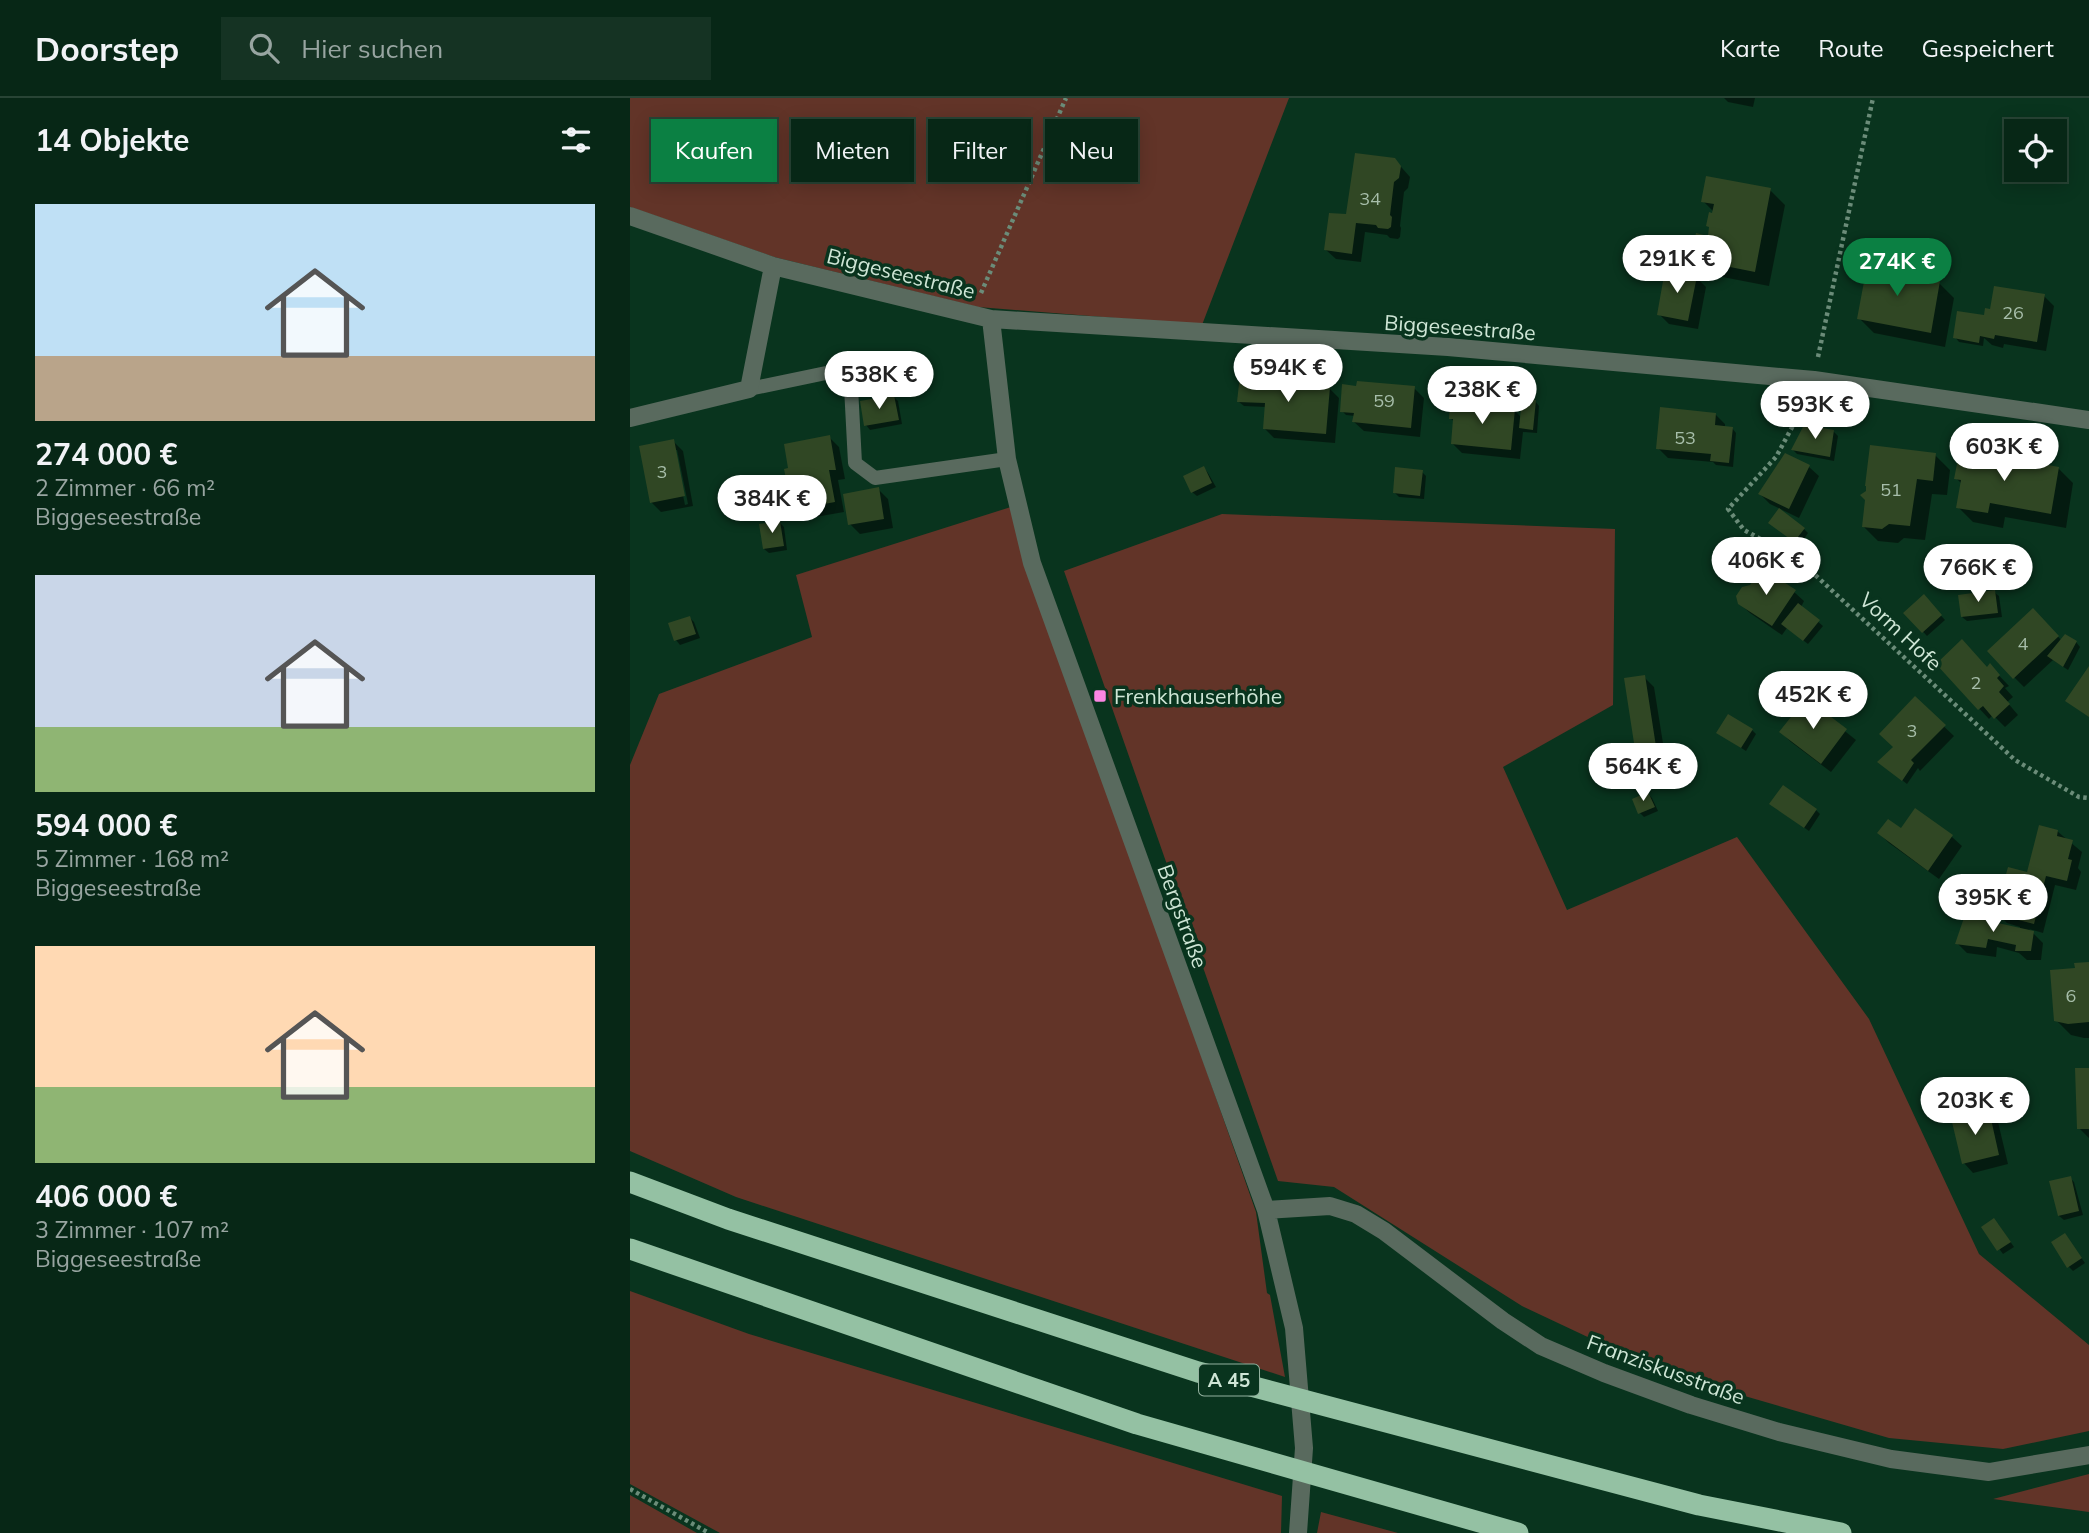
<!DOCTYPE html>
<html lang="de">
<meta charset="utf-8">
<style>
:root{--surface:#072716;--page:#153323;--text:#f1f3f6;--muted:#98a5a1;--line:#284435;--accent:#0b8043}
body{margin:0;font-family:Mulish,sans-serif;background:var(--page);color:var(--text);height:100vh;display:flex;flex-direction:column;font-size:26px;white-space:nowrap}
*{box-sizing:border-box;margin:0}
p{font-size:23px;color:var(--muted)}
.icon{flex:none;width:38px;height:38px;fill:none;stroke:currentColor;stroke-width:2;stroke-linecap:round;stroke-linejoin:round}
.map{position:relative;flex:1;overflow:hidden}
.drawer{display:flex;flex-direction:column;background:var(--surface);width:630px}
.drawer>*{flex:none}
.hud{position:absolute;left:21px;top:21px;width:665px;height:63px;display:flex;gap:14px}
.buttons{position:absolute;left:1374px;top:21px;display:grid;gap:14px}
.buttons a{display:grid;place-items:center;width:63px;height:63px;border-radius:0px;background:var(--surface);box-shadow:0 4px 18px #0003,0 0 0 2px var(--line);font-size:35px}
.price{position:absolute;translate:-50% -60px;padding:0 16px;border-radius:24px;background:#fff;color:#222;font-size:23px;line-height:46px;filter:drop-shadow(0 2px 4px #0008)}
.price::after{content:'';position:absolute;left:50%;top:42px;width:21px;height:16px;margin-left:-10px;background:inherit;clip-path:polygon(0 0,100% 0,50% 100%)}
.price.selected{background:var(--accent);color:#fff}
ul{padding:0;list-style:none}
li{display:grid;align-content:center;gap:14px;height:371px;padding:0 35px}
li span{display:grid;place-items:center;height:217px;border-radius:0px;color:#555}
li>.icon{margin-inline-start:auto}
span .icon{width:126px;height:126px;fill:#fffc;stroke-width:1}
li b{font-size:30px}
h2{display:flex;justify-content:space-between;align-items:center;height:84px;padding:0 35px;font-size:30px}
.chip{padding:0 24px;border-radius:0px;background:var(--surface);box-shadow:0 4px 18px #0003,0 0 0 2px var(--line);font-size:24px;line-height:63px}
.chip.selected{background:var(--accent);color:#fff}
header{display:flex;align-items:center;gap:42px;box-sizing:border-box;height:98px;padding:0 35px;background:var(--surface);border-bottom:2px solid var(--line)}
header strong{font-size:33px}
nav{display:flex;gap:38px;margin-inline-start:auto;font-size:24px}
.search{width:490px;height:63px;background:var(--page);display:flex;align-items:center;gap:18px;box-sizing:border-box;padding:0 24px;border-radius:0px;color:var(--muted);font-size:26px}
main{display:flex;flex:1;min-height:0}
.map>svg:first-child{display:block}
.green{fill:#623428}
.shadow{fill:#0007;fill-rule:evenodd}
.building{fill:#304724}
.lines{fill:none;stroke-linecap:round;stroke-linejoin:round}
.path{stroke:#6b8c79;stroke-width:4.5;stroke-dasharray:3.5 3.5;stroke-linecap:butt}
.service{stroke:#596a5e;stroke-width:14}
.minor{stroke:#596a5e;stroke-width:18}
.motorway{stroke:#94c1a3;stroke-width:21}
.poi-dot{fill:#fc86e3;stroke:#09341e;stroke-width:2.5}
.labels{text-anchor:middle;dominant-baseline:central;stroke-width:7;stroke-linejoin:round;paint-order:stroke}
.number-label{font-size:18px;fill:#a7beaa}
.shield{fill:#09341e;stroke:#94b19f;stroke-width:2}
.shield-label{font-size:19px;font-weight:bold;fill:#cfe6d6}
.street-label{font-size:21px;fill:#cfe6d6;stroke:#09341e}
.poi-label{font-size:21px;fill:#cfe6d6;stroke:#09341e;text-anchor:start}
</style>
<header>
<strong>Doorstep</strong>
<div class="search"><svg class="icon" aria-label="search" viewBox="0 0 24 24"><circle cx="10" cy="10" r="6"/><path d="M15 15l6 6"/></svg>Hier suchen</div>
<nav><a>Karte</a><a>Route</a><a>Gespeichert</a></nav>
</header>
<main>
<section class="drawer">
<h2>14 Objekte<svg class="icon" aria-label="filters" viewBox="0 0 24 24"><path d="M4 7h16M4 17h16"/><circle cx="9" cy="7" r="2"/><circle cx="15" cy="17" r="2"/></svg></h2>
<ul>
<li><span style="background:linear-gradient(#bfe0f5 70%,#b9a48a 0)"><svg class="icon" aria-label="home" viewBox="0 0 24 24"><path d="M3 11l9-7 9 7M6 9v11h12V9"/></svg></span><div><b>274 000 €</b><p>2 Zimmer · 66 m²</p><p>Biggeseestraße</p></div></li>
<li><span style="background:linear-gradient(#c9d6e8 70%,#8fb573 0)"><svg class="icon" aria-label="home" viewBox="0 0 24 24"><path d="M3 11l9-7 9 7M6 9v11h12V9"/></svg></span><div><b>594 000 €</b><p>5 Zimmer · 168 m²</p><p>Biggeseestraße</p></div></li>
<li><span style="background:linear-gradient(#ffd9b3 65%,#8fb573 0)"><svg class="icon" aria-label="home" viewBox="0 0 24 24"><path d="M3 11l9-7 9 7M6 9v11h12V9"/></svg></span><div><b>406 000 €</b><p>3 Zimmer · 107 m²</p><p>Biggeseestraße</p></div></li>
</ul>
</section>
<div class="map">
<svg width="1459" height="1435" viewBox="0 0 1459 1435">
<rect width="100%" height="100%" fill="#09341e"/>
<!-- green -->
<path class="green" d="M0 0H659L572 227 348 209 144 159 0 109Z
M384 408 396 457 626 1114 637 1195 640 1197 655 1279 106 1099 0 1053V667L29 596 182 539 166 477Z
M592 416 985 431 983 607 873 669 937 812 1107 739 1239 921 1349 1156 1459 1247V1333L1373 1351 1259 1340 1032 1274 892 1208 704 1089 648 1083 434 473Z
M0 1193 119 1236 652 1398 651 1435H90L0 1386Z
M1459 1376V1414L1363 1401Z
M0 1397 67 1435H0Z
M691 1414 768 1435H687Z"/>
<!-- shadow -->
<path class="shadow" d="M1094 0H1125L1123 9 1098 4Z
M765 62 780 79 778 90 774 94 770 128 771 130 770 139 768 141 760 140 757 137 735 134 731 164 706 161 696 152 717 118Z
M1140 92 1155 107 1139 188 1077 176 1062 161 1079 140 1084 114 1073 103Z
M1262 163 1278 179 1309 185 1324 200 1315 249 1244 235 1229 220Z
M1066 179 1076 189 1068 231 1039 226 1029 216Z
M1414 198 1424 208 1416 253 1374 246 1373 250 1362 247 1354 240 1353 248 1329 244 1325 239 1355 219Z
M636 282 639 285 699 290 709 300 705 345 644 340 634 330 636 309 614 308 609 304Z
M784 290 794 300 790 339 734 333 724 324 725 318 716 317 712 313Z
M263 298 268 303 272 326 240 332 236 327Z
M905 303 909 308 907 335 893 334 890 361 832 355 822 345 825 324 820 320 885 313 892 320Z
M1085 316 1095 326V329L1102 330 1106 335 1103 369 1086 367 1083 364 1038 360 1028 350Z
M1204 334 1208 338 1204 363 1167 356 1163 352Z
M199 339 209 349 215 381 208 382 214 414 174 421 164 411Z
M43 343 53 353 63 408 31 414 21 404ZM44 352H47L58 406 55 407Z
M1305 357 1320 372 1317 397 1302 396 1295 442 1274 440 1268 445 1248 443 1233 428Z
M1179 369 1189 378 1169 420 1140 406 1130 396Z
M574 370 578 375 586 389 567 398 562 394Z
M1428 370 1443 385 1436 430 1375 419 1373 430 1343 424 1328 409 1332 386 1326 380Z
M792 374 796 378 794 401 769 399 765 395Z
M248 391 258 401 263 430 230 436 220 426Z
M150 425 154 429 157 452 139 455 134 451Z
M1145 429 1174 431 1178 435 1170 447Z
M1164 494 1174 503 1171 509 1193 528 1178 546 1157 530 1152 537 1120 515 1109 505Z
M1364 494 1369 498 1372 519 1337 523 1332 519Z
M1294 499 1315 522 1297 538 1276 515Z
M60 520 64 524 70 540 50 547 46 542Z
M1413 522 1432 543 1446 544 1450 549 1438 572 1423 562 1394 589 1384 579Z
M1308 566 1358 571 1360 568 1379 588 1375 590 1383 599 1377 604 1388 617 1375 629 1363 617 1359 621Z
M1014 579 1024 589 1036 664 1017 667 1008 657Z
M1285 601 1324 638 1290 673 1288 670 1277 686 1254 668 1265 649Z
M1176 602 1226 642 1201 674 1161 644 1151 634Z
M1122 632 1126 636 1116 653 1088 635Z
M1018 696 1022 700 1028 713 1014 719 1010 715Z
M1146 710 1186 712 1190 716 1179 733Z
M1285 712 1322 739 1332 748 1309 781 1259 745 1249 735 1271 732Z
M1427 733 1452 754 1448 770 1451 774 1446 792 1425 787 1413 835 1399 831 1413 845 1411 862H1397L1389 855 1367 849 1366 859 1337 855 1327 845 1359 825 1390 832V829L1377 825 1367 815Z
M1459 865V940H1454L1441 937 1426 922 1446 872V866Z
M1447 972H1459V1040L1449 1030Z
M1358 1014 1368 1024 1378 1066 1343 1075 1334 1065Z
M1440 1080 1444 1084 1453 1117 1434 1122 1429 1118Z
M1368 1126 1384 1149 1373 1156 1353 1129Z
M1435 1137 1455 1165 1443 1173 1439 1169Z"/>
<!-- building -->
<path class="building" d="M725 55 765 60 771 68 769 80 764 84 760 117 762 119 761 129 758 131 748 130 746 127 726 125 722 156 694 152 699 115 716 116Z
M1076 78 1141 90 1125 174 1060 161 1066 135 1078 138 1079 129 1076 128 1079 114 1082 115 1084 106 1071 104Z
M1239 157 1263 162 1260 174 1310 183 1301 235 1227 221Z
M1035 172 1067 178 1058 223 1027 217Z
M1364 188 1415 196 1407 244 1365 237 1364 241 1350 238 1349 245 1323 240 1327 213 1354 217 1355 210 1360 211Z
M610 277 637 280V283L700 289 696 336 633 331 635 305 607 304Z
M727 283 785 288 781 330 722 324 724 315 710 314 712 286 726 288Z
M264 297 269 322 234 328 230 303Z
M892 300 906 302 903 332 889 330Z
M820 304 885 311 881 352 821 346 823 321H819Z
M1030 309 1086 315 1085 327 1103 329 1099 365 1080 363 1081 356 1026 351Z
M1174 327 1204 332 1200 359 1161 352Z
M200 337 206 372H199L205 404 162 412 154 371 158 370 154 346Z
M44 341 55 398 20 405 9 348Z
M1240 347 1306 355 1303 383 1287 381 1280 428 1259 426 1252 431 1232 429 1235 402 1230 397 1236 393V388H1235Z
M1330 351 1429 369 1421 416 1360 405 1358 415 1326 410 1331 382 1324 381Z
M1155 355 1180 367 1159 411 1128 396Z
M574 368 582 385 561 395 553 378Z
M765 369 793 372 790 398 763 395Z
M249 389 254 421 218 427 213 396Z
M1149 410 1175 430 1164 444 1138 425Z
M150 423 154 448 133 451 129 426Z
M1132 470 1166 492 1142 528 1108 506 1106 498 1112 489 1120 487Z
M1365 492 1368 515 1331 519 1328 497Z
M1294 496 1312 517 1292 535 1273 515Z
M1168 505 1190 522 1173 543 1151 526Z
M1403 510 1429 538 1383 581 1357 553Z
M60 518 66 536 44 543 38 525Z
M1435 536 1447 543 1433 569 1417 558Z
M1332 541 1357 569 1360 565 1370 577 1367 580 1374 588 1369 594 1380 606 1364 621 1353 608 1348 612 1306 566Z
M1459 568V619L1435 603Z
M1015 577 1027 655 1006 658 994 580Z
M1285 598 1316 627 1281 662 1284 665 1272 683 1247 664 1263 649 1249 636Z
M1176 600 1217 631 1191 666 1149 634Z
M1098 616 1123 631 1111 650 1086 635Z
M1153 687 1187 711 1174 730 1139 706Z
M1018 694 1025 709 1008 716 1002 701Z
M1285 710 1323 737 1298 773 1247 735 1258 721 1271 730Z
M1409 727 1428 732 1427 738 1443 742 1438 761 1442 762 1437 783 1416 778 1404 826 1365 816 1378 769 1397 774Z
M1336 814 1359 823 1404 833 1401 853H1385L1386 847 1358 841 1356 850 1325 846Z
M1459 864V924L1438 926 1424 923 1420 872 1445 870 1444 865Z
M1445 970H1459V1031H1447Z
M1359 1012 1369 1057 1332 1066 1321 1020Z
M1441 1078 1449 1113 1428 1118 1419 1083Z
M1364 1120 1381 1144 1367 1153 1351 1129Z
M1435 1135 1452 1160 1437 1170 1421 1144Z"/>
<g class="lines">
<!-- path -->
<path class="path" d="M351 195 436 0
M1188 259 1243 0
M1178 306 1173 309 1146 359 1098 411 1114 432 1169 462 1385 662 1449 699 1459 700
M0 1391 79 1435"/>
<!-- service -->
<path class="service" d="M119 291 220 270 225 365 245 380 377 361"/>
<!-- minor -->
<path class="minor" d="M0 118 143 168 361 221 818 249 1184 282 1459 322
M361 221 377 361 402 465 636 1112 664 1230 674 1350 668 1435
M0 320 119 291 143 168
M636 1112 700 1108 726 1116 754 1133 873 1223 911 1248 974 1275 1061 1307 1149 1334 1261 1361 1359 1374 1459 1357"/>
<!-- motorway -->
<path class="motorway" d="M0 1084 98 1121 568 1274 1069 1407 1211 1435
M0 1151 507 1326 888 1435"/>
</g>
<!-- markers -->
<rect class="poi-dot" x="463" y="591" width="14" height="14" rx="3.5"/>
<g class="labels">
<!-- number labels -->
<g class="number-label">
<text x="740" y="100">34</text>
<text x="1383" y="214">26</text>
<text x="754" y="302">59</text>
<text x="1055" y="339">53</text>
<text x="32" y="373">3</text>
<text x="1261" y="391">51</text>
<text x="1393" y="545">4</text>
<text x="1346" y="584">2</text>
<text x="1282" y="632">3</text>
<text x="1441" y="897">6</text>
</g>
<!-- shield labels -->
<rect class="shield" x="569" y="1266.5" width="60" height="31" rx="5"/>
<g class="shield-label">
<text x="599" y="1282">A 45</text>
</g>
<!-- street labels -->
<g class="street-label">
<text transform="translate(271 175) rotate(14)">Biggeseestraße</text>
<text transform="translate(830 229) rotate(4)">Biggeseestraße</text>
<text transform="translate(1271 533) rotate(43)">Vorm Hofe</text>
<text transform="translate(553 818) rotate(70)">Bergstraße</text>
<text transform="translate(1036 1271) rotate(20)">Franziskusstraße</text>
</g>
<!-- poi labels -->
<g class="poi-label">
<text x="484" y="598">Frenkhauserhöhe</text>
</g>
</g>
</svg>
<div class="buttons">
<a><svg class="icon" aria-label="locate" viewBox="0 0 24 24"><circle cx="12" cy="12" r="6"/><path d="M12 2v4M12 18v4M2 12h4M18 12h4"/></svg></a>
</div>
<b class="price" style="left:1047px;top:197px">291K €</b>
<b class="price selected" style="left:1267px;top:200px">274K €</b>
<b class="price" style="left:658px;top:306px">594K €</b>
<b class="price" style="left:249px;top:313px">538K €</b>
<b class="price" style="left:852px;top:328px">238K €</b>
<b class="price" style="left:1185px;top:343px">593K €</b>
<b class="price" style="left:1374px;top:385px">603K €</b>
<b class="price" style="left:142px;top:437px">384K €</b>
<b class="price" style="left:1136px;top:499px">406K €</b>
<b class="price" style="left:1348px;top:506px">766K €</b>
<b class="price" style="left:1183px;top:633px">452K €</b>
<b class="price" style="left:1013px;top:705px">564K €</b>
<b class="price" style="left:1363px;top:836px">395K €</b>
<b class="price" style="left:1345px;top:1039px">203K €</b>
<div class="hud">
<a class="chip selected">Kaufen</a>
<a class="chip">Mieten</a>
<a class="chip">Filter</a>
<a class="chip">Neu</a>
</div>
</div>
</main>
